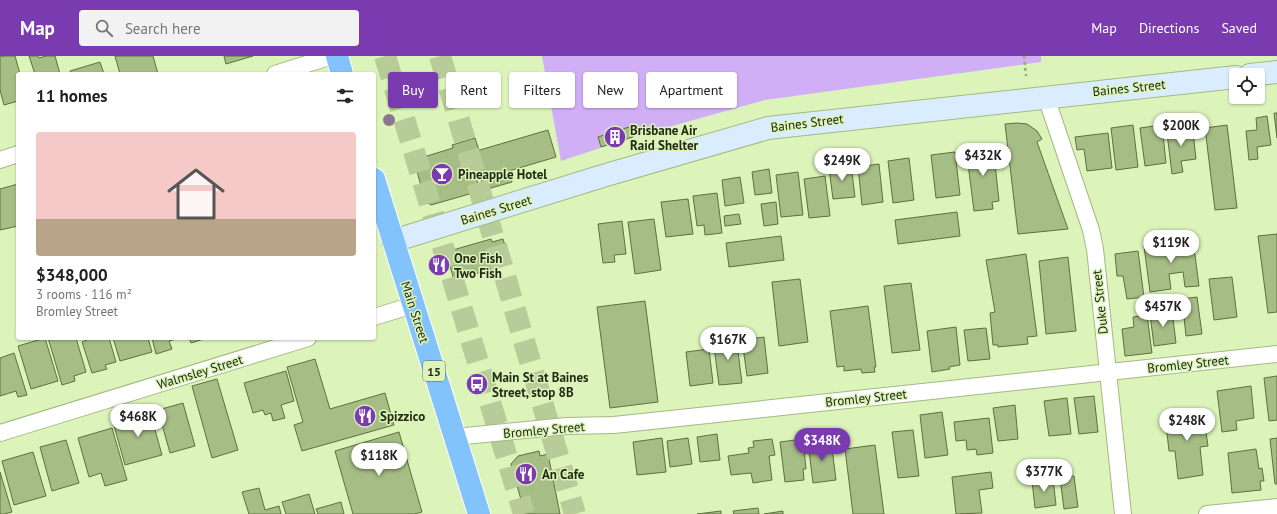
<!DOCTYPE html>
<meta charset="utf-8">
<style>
:root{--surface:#fff;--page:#f2f2f2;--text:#202124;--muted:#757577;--line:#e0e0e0;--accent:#7b3bb0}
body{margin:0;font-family:"PT Sans",sans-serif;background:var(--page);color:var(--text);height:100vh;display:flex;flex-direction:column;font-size:15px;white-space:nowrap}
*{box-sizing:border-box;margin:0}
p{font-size:13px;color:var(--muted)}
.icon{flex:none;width:22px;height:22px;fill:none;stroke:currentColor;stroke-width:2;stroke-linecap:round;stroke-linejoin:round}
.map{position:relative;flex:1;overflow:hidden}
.sheet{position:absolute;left:16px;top:16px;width:360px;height:268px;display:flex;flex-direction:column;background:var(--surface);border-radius:4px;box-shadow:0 1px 3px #0004}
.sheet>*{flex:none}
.hud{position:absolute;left:388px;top:16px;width:380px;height:36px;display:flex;gap:8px}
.fabs{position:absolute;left:1229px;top:12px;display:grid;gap:8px}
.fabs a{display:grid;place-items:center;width:36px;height:36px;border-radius:4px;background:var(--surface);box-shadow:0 1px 3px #0004;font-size:20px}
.price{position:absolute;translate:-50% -34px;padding:0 9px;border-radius:14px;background:#fff;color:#222;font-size:13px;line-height:26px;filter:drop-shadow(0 1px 2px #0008)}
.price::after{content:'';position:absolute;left:50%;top:24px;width:12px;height:9px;margin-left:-6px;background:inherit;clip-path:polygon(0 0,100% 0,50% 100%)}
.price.current{background:var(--accent);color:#fff}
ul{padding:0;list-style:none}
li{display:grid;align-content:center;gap:8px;height:212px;padding:0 20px}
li+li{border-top:1px solid var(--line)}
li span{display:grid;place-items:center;height:124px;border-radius:4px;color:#555}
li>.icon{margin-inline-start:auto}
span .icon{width:72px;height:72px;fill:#fffc;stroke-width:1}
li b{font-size:17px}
h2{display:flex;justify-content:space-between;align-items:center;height:48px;padding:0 20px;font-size:17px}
.chip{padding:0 14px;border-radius:4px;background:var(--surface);box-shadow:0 1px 3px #0004;font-size:14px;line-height:36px}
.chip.current{background:var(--accent);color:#fff}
header{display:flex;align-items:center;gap:24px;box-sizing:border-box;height:56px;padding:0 20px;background:var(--accent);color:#fff}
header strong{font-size:19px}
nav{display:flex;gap:22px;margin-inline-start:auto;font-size:14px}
.search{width:280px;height:36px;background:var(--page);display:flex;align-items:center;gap:10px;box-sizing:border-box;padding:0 14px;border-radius:4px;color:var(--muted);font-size:15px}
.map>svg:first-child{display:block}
.green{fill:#d1aff6}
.building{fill:#a6bd85;stroke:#5d713c}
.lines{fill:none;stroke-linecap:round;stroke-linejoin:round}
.highway-tunnel{stroke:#b7cc99;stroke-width:22;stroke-dasharray:22 11;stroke-linecap:butt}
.street-casing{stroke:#a3b982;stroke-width:18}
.secondary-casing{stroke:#a3b982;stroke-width:24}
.highway-casing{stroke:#fff;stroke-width:24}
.path{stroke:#99ac7e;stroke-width:2.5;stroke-dasharray:3 3;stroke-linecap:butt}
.street{stroke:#fff;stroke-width:16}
.secondary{stroke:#daedfe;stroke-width:22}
.highway{stroke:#82c3fc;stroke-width:22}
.tree{fill:#8a7890}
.labels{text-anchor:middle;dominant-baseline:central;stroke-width:3;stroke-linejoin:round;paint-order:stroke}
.shield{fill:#dcf4ba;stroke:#5a6746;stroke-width:1}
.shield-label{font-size:12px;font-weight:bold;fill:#222a14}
.street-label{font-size:13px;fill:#222a14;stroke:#dcf4ba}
.poi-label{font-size:13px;font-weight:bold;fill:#222a14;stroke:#dcf4ba;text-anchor:start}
</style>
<header>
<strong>Map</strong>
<div class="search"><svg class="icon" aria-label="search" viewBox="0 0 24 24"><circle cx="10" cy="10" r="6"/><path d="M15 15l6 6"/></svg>Search here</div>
<nav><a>Map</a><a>Directions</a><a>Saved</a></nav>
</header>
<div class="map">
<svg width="1277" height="458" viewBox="0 0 1277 458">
<rect width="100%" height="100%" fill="#dcf4ba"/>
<!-- green -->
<path class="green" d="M542 0H1041V6L765 44 633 81 561 105Z"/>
<!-- building -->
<path class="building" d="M4 0H15L20 18H18V45L4 49 0 34V1Z
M29 0H38L39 2 46 0H55L60 18H35Z
M115 0H153L158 18H120Z
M224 0H253L226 8Z
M100 6 104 18H71L70 15Z
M1274 57H1277V82Z
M1267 60 1271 89 1257 91 1258 103 1249 104 1246 75 1257 74 1256 62Z
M1017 67 1027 68 1037 75 1042 83 1037 86 1068 173 1018 178 1005 68Z
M1192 67 1196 103 1181 105 1183 116 1172 118 1167 77 1177 75 1176 69Z
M1133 69 1138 111 1116 114 1111 72Z
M1162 69 1166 107 1145 110 1140 72Z
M1227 69 1237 152 1215 154 1205 72Z
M629 71 633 81 601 91 598 81Z
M548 74 556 101 509 115 512 126 484 134 473 96Z
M1108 77 1112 112 1087 115 1084 93 1077 94 1075 81Z
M475 82 479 94 473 96 476 107 472 108 480 135 431 149 425 145 414 104 453 92 452 89Z
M993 89 999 145 992 146 993 153 974 155 966 92Z
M955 96 960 139 936 142 931 99Z
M909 102 914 144 893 147 888 105Z
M879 108 883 146 862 149 858 111Z
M851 109 855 141 833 143 829 112Z
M769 113 772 137 755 139 752 116Z
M798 116 803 159 781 161 776 119Z
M825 120 830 160 809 162 804 123Z
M740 121 744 147 725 150 722 124Z
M18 128V170L0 174V133Z
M717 137 722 177 705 179 704 169 697 170 693 140Z
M688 143 693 178 666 181 661 146Z
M776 146 778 168 764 170 761 148Z
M957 156 960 180 898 188 895 164Z
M739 158 741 168 725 170 724 160Z
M654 163 661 214 635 218 628 166Z
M622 165 626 198 614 199 615 206 603 207 598 168Z
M1277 178V256L1268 257 1258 180Z
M781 180 784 204 729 211 726 187Z
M491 183 492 186 503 183 509 203 498 206 499 211 454 224 446 196Z
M1193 184 1199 230 1185 231 1183 216 1169 218 1171 233 1150 236 1144 190Z
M1138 195 1144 241 1127 243 1123 220H1117L1115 198Z
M1026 198 1037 280 1027 281 1028 288 998 291V289H993L990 257 995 256 986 204Z
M1068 201 1076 275 1046 278 1039 205Z
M1232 221 1237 261 1214 264 1209 223Z
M800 223 808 286 779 290 772 226Z
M911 227 920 294 892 297 884 230Z
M1197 241 1202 278 1186 280 1182 243Z
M645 245 658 346 610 352 597 251Z
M868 250 876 311H874L875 316 862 317 861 313 844 315V310L837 311 830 255Z
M1172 255 1176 287 1154 290 1150 258Z
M1147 259 1152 297 1125 300 1122 273 1134 271 1133 261Z
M956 271 960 309 949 311 950 313 932 316 927 275Z
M986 272 990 303 968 305 964 274Z
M736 280 742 327 719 329 713 283Z
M764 281 768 317 747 320 742 284Z
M45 282 58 325 31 333 18 290Z
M48 282H76L86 316 74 320 75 325 62 329Z
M89 282H109L116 306 105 309 107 313 92 317 82 286 89 283Z
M113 282H148L152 296 120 305Z
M152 282H180L169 285 172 293 156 298Z
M189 282H207L191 287Z
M709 293 713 327 690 330 686 296Z
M14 297 27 339 18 341 16 335 0 340V302Z
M315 303 330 353 385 337 394 369 302 395 294 369 303 366 287 311Z
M286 315 294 345 281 349 285 362 273 365 271 357 265 359 263 354 253 357 244 327Z
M1277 320V364L1269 365 1264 322Z
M217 323 238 394 212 402 192 330Z
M1251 330 1254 362 1236 365 1237 374 1222 376 1217 335Z
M1094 340 1098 376 1079 378 1074 342Z
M1067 342 1071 378 1049 380 1044 345Z
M183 347 195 390 170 397 158 354Z
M1015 349 1018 383 998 385 993 352Z
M1203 355 1208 390 1200 391 1203 419 1178 423 1175 395H1169L1165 359Z
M150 356 162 399 125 409 113 366Z
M942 356 948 399 925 402 920 359Z
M989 362 993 397 977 399 976 393 967 394 966 384 956 385 954 366Z
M112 372 127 424 105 430 101 417 89 421 78 382Z
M913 374 919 420 898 422 892 376Z
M399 376 422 456 414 458H353L335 395Z
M717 378 720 404 700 406 697 381Z
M662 382 666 416 637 419 633 386Z
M688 382 692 408 670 411 667 385Z
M1277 382V428H1275L1270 383Z
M772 383 775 399 769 400 772 424 753 427 751 417 731 419 728 400 749 397 748 392 754 391 753 385Z
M803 383 806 413H803L804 424 785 426 780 386Z
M66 384 79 427 52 435 40 391Z
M831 384 836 424 813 427 808 387Z
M875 389 884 458H853L845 393Z
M1256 393 1259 413 1262 412 1264 425H1260L1261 434 1232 437 1228 397Z
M539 395 540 400 548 398 560 458H525L511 408 518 400Z
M33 396 46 440 14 449 2 405Z
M0 416 12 456 4 458H0Z
M991 416 993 432 979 434 982 457 956 458 952 421Z
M1074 420 1078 451 1064 453 1060 422Z
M1053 423 1056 449 1035 452 1032 425Z
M259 432 265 454 279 450 281 458H249L242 436Z
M309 438 315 458H286L282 446Z
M341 446 344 458H318L316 453Z
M758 452 759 458H734L733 455Z
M721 455V458H697Z
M783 455V458H764Z"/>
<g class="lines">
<!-- highway-tunnel -->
<path class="highway-tunnel" d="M385 0 524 458
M440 0 575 458"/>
<!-- street casing -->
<g class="street-casing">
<path id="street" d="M275 18 332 0
M1046 41 1091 174 1095 193 1123 458
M0 104 18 98
M374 261 413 249
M0 377 308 282
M455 381 566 370 614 369 1277 298
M1207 458 1277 451"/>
</g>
<!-- secondary casing -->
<g class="secondary-casing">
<path id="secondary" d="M1250 19 1277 16
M393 185 606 119 768 72 1236 21"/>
</g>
<!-- highway casing -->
<g class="highway-casing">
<path id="highway" d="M337 0 342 18
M374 123 479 458"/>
</g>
<!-- path -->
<path class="path" d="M1024 0 1026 20"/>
<!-- street -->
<use href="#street" class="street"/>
<!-- secondary -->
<use href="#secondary" class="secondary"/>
<!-- highway -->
<use href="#highway" class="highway"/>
</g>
<!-- trees -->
<circle class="tree" cx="389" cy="64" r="6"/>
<!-- icons -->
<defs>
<g id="building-disc" transform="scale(1.15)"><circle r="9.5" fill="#7b3bb0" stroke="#dcf4ba"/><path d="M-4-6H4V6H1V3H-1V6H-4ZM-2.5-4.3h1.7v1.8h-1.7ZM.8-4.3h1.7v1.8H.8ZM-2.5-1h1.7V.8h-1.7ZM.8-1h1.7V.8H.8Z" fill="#fff"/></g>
<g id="bar-disc" transform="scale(1.15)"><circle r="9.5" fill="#7b3bb0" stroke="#dcf4ba"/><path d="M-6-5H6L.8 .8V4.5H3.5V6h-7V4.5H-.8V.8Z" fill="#fff"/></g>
<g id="restaurant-disc" transform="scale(1.15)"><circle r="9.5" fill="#7b3bb0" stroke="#dcf4ba"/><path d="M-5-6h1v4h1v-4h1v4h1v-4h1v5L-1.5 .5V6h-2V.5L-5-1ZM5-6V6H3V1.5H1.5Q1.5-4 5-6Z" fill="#fff"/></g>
<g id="bus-disc" transform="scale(1.15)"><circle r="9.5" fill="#7b3bb0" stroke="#dcf4ba"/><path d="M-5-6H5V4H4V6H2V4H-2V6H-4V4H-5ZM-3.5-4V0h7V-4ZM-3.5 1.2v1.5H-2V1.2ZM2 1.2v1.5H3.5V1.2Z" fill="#fff"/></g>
</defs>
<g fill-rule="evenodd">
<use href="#building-disc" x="615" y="81"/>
<use href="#bar-disc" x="442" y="118"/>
<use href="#restaurant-disc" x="439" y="209"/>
<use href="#bus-disc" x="477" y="328"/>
<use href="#restaurant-disc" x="365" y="360"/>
<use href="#restaurant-disc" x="526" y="418"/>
</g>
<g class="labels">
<!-- shield labels -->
<rect class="shield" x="423" y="305" width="22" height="20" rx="3"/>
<g class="shield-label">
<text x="434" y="315">15</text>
</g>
<!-- street labels -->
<g class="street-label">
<text transform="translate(1129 32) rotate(-6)">Baines Street</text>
<text transform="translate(807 67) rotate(-7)">Baines Street</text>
<text transform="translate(496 154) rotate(-17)">Baines Street</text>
<text transform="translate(1100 246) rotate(-96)">Duke Street</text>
<text transform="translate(415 256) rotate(72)">Main Street</text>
<text transform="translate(1188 308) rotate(-6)">Bromley Street</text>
<text transform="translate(200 316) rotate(-17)">Walmsley Street</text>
<text transform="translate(866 342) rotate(-6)">Bromley Street</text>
<text transform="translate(544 374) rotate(-5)">Bromley Street</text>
</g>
<!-- poi labels -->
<g class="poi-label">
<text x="630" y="74">Brisbane Air<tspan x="630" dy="15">Raid Shelter</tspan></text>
<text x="458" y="118">Pineapple Hotel</text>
<text x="454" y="202">One Fish<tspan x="454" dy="15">Two Fish</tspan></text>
<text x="492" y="321">Main St at Baines<tspan x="492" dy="15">Street, stop 8B</tspan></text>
<text x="380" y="360">Spizzico</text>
<text x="542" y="418">An Cafe</text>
</g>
</g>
</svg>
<div class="fabs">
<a><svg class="icon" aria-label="locate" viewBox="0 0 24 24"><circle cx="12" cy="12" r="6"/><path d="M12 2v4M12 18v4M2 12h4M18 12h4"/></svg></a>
</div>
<b class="price" style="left:1181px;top:91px">$200K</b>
<b class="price" style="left:983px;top:121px">$432K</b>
<b class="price" style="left:842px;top:126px">$249K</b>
<b class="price" style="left:1171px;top:208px">$119K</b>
<b class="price" style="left:1163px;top:272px">$457K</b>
<b class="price" style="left:728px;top:305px">$167K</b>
<b class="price" style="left:138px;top:382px">$468K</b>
<b class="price" style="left:1187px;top:386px">$248K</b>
<b class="price current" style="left:822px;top:406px">$348K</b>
<b class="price" style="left:379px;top:421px">$118K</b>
<b class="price" style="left:1044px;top:437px">$377K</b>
<div class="hud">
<a class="chip current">Buy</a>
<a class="chip">Rent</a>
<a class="chip">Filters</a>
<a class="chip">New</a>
<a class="chip">Apartment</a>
</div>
<section class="sheet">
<h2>11 homes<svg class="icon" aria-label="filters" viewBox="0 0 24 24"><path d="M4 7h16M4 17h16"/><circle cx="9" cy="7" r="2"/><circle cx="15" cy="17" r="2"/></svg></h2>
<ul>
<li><span style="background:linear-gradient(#f6c9c9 70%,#b9a48a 0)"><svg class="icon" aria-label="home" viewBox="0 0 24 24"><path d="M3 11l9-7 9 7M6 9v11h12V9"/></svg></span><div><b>$348,000</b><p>3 rooms · 116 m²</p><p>Bromley Street</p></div></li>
</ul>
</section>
</div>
